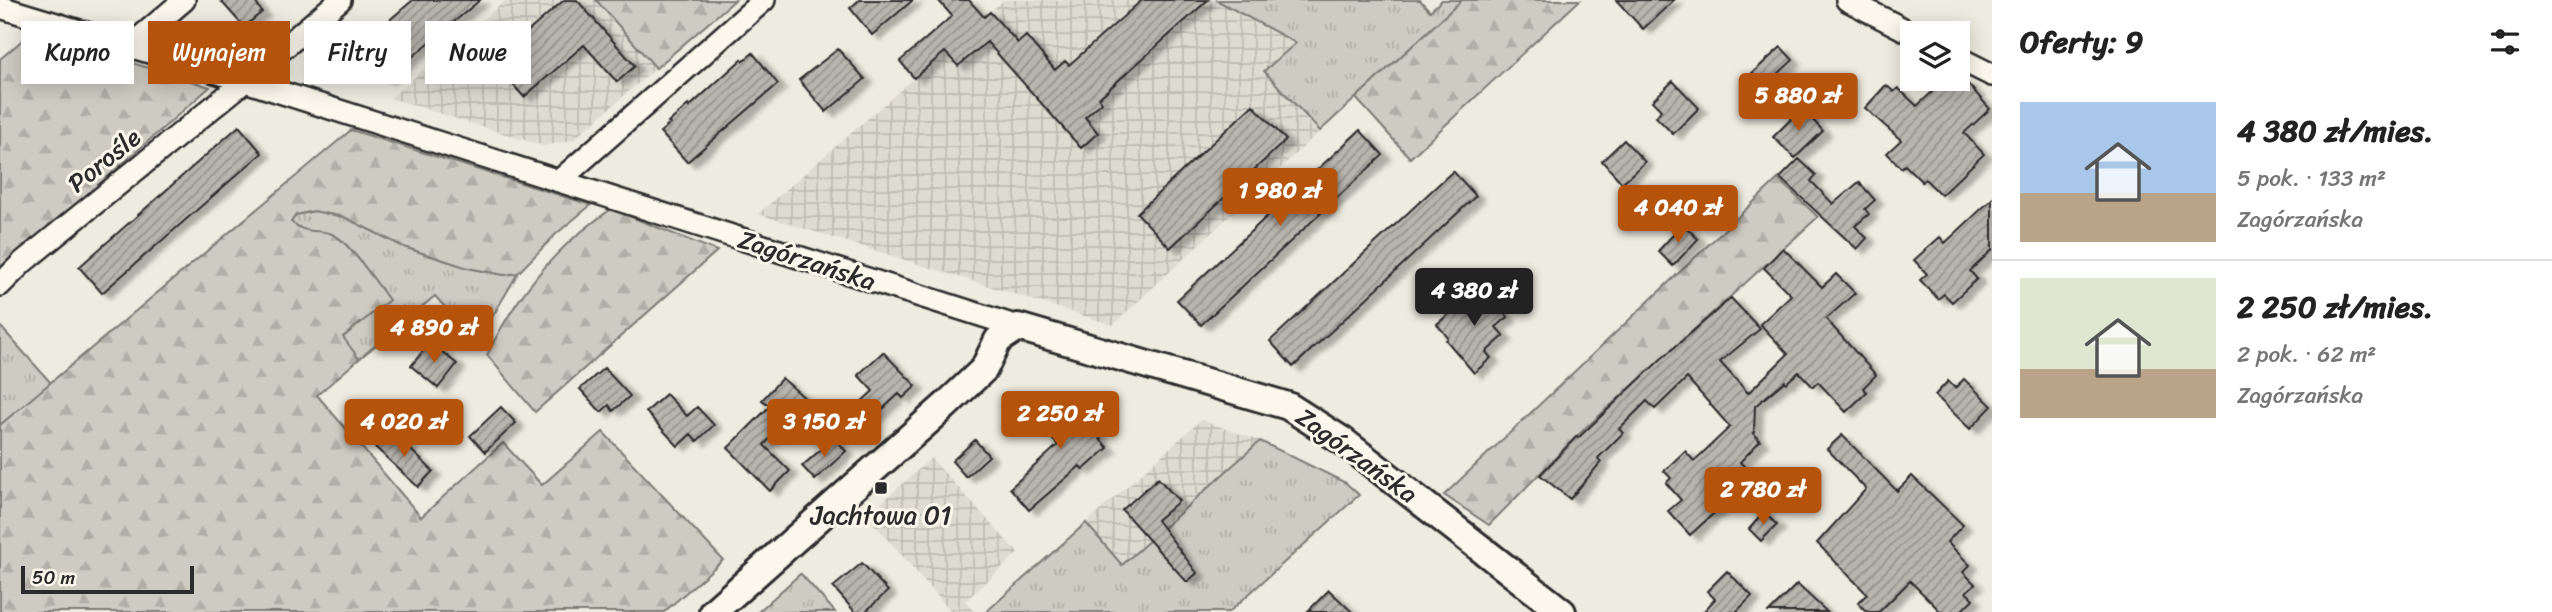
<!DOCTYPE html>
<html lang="pl">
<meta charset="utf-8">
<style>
:root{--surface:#fff;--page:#f6f6f6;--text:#222;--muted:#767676;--line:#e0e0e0;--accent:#b45309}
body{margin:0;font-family:Sriracha,sans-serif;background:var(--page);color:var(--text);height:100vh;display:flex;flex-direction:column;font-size:26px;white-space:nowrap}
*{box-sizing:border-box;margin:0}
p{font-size:23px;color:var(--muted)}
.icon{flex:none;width:38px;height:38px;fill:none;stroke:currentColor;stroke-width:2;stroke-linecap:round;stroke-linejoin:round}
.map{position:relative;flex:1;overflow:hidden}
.panel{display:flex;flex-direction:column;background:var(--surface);width:560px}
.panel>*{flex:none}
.banner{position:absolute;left:21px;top:21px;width:665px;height:63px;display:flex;gap:14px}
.controls{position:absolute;left:1900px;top:21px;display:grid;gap:14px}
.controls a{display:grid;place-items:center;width:70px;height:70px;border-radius:0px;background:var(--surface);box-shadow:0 4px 18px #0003;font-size:35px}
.scale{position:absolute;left:21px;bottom:18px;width:173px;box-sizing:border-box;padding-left:7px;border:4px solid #2b2b2b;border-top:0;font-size:19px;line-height:24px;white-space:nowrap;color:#2b2b2b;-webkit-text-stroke:5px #fbf7ec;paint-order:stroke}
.price{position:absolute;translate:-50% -60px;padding:0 16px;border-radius:7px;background:var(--accent);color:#fff;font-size:23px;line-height:46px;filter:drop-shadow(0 2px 4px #0008)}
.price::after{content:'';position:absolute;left:50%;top:42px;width:21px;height:16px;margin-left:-10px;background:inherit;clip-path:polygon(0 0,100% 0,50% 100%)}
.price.selected{background:#222;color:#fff}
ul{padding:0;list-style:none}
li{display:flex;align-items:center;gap:21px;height:175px;padding:0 28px}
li+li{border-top:2px solid var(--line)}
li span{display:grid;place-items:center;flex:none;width:196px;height:140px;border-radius:0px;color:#555}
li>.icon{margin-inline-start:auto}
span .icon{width:84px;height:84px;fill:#fffc;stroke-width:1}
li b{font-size:30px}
h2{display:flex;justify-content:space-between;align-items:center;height:84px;padding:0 28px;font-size:30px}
.tag{padding:0 24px;border-radius:0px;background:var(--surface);box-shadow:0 4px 18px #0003;font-size:24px;line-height:63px}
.tag.selected{background:var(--accent);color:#fff}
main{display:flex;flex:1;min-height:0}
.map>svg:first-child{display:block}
.industrial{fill:url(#industrial-grid)}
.grass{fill:url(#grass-tufts);stroke:#7c7b76;stroke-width:2}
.forest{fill:url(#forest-firs);stroke:#7c7b76;stroke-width:2}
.building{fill:url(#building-hatch);stroke:#2b2b2b;stroke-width:2;filter:url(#shadow)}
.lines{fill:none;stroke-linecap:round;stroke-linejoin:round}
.minor-casing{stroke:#2b2b2b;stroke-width:26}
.tertiary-casing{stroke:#2b2b2b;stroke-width:32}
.minor{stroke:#fbf7ec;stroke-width:21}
.tertiary{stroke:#fbf7ec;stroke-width:26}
.poi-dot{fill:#2b2b2b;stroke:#fbf7ec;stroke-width:2.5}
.labels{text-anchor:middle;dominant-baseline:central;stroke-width:6;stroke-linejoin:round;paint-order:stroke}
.street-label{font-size:26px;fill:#2b2b2b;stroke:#fbf7ec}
.poi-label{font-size:26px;fill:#2b2b2b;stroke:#fbf7ec}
</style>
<main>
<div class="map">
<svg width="1992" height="612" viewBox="0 0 1992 612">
<defs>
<pattern id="industrial-grid" width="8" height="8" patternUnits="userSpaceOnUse" patternTransform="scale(1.75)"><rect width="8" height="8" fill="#dedbd1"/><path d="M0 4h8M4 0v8" fill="none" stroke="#bfbcb4"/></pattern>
<pattern id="grass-tufts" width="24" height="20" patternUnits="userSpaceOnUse" patternTransform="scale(1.75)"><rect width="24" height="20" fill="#cecbc2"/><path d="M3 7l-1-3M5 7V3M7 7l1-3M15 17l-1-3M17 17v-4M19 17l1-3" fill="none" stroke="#b1aea7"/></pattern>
<pattern id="forest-firs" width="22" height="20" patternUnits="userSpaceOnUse" patternTransform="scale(1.75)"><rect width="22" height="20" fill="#cecbc2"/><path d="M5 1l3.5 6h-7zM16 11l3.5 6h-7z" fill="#b1aea7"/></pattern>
<pattern id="building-hatch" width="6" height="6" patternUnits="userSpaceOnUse" patternTransform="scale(1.75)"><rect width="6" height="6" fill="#b8b5ae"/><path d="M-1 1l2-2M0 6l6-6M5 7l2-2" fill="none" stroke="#96938e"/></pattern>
<filter id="shadow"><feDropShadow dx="8" dy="4.5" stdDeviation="2" flood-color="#0004"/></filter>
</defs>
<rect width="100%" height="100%" fill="#eeebe0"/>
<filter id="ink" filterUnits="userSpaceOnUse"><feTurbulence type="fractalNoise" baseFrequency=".0143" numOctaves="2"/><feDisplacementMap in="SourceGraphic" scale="14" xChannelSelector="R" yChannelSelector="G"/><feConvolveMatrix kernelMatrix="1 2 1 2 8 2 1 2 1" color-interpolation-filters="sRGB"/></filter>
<g filter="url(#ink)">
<!-- industrial -->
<path class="industrial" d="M506 0H596L656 68 573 140 544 146 390 98Z
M1004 0H1216L1296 43 1264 71 1320 131 1113 325 758 214Z
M1201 420 1260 441 1122 565 1086 523Z
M931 458 1018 553 965 601 974 612H952L867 516Z"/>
<!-- grass -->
<path class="grass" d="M1216 0H1420L1430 11 1442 0H1462L1320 131 1264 71 1296 43Z
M314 211 345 217 404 247 469 268 504 275 518 273 477 343 435 296 359 359 342 338 388 300 333 235 305 231 291 222 296 215Z
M0 326 51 383 0 425Z
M1260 441 1346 483 1359 495 1229 612H986L1086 523 1122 565Z
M801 574 835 612H758L800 574Z"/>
<!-- forest -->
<path class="forest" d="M596 0H735L656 68Z
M1462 0H1580L1410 158 1356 98Z
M32 32 210 87 0 271V59Z
M351 130 591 205 556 234 518 273 504 275 468 268 404 247 344 217 314 211 296 215 291 222C310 237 319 227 334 235 349 242 378 285 389 300L343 337 359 359 317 395 421 517 503 443 542 485 603 432 723 560 664 612H0V425Z
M1778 179 1818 217 1577 436 1489 525 1444 495Z
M611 209 717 251 535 412 487 355C506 316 532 278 564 247 578 233 595 221 611 209Z"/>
<!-- building -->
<path class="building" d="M220 0H254L262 12 244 27Z
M413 0H480L386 79 371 63 359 46Z
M564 0H577L635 66 617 82 584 45 524 97 493 62Z
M859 0H913L872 35 850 8Z
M938 0H969L984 17 990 12 1018 43 1026 36 1055 70 1065 61 1069 65 1142 0H1208L1099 98 1102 102 1085 117 1098 133 1081 148 987 42 958 66 945 52 914 78 900 61 952 16Z
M1616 0H1674L1643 29Z
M1781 47 1793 60 1765 86 1752 73Z
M838 49 865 79 826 112 799 80Z
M753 53 778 84 687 162 660 132 670 124 668 123 688 105 689 107 742 59 743 61Z
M1946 79H1953L1962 87 1967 83 1990 109 1964 133 1984 154 1941 195 1925 179 1922 182 1905 165 1901 168 1887 153 1901 140 1865 108 1886 85 1894 92 1898 88 1917 106Z
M1673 81 1699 108 1673 134 1656 117 1661 110 1652 101Z
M1253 105 1286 140 1170 248 1137 213Z
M1802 108 1823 131 1795 158 1773 137Z
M239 126 262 153 102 293 79 267Z
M1360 130 1383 155 1201 325 1177 300Z
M1624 140 1645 162 1622 183 1602 161Z
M1799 159 1816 175 1811 181 1833 204 1859 182 1875 200 1865 209 1869 214 1855 226 1867 238 1857 249 1780 178Z
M1453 171 1476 196 1293 367 1270 341Z
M1992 199V250L1970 271 1977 279 1952 302 1944 294 1938 299 1920 280 1927 274 1914 260 1940 237 1945 243Z
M1683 224 1698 239 1673 266 1658 251Z
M1783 248 1822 287 1836 274 1855 293 1826 319 1876 375 1863 388 1867 392 1846 412 1818 382 1813 387 1799 372 1786 383 1785 381 1755 406 1754 434 1760 441 1740 462 1754 477 1690 535 1668 511 1681 500 1666 483 1671 478 1664 471 1685 451 1694 461 1730 427 1687 378 1655 409 1647 401 1619 429 1623 433 1598 458 1601 462 1570 499 1540 475 1577 436 1578 438 1660 360 1731 298 1760 329 1720 362 1748 393 1788 354 1760 324 1791 295 1764 268Z
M1482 286 1508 317 1496 327 1504 336 1486 352 1491 358 1474 373 1446 340 1448 338 1437 324Z
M430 342 457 364 438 388 411 366Z
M883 352 916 386 903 398 899 394 873 418 860 403 873 391 858 375Z
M604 368 630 396 613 411 609 405 601 412 580 389Z
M782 378 806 399 764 445 790 471 770 491 728 448 770 406 762 400Z
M1964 379 1992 406 1970 429 1935 395 1948 381 1955 388Z
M666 394 687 416 697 407 714 425 697 441 691 434 678 446 646 412Z
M1060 394 1068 404 1070 402 1101 437 1100 439 1108 448 1083 470 1080 466 1029 510 1010 488 1058 445 1042 428 1044 426 1035 416Z
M501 407 516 423 485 452 470 436Z
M391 431 433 471 418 487 375 447Z
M1842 435 1897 491 1912 476 1963 525 1947 542 1970 565 1963 572 1975 584 1966 592 1973 599 1960 612H1941L1910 581 1879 612H1867L1858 603 1867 594 1817 543 1866 489 1827 449Z
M834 438 846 451 815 480 802 466Z
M975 440 989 456 966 477 952 461Z
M1158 478 1179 501 1157 520 1197 573 1187 582 1122 510Z
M1764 512 1777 525 1761 541 1749 529Z
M862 563 888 591 865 612H855L833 587Z
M1727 571 1752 596 1736 612H1703L1715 599 1707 591Z
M1797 584 1827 612H1769Z
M1329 590 1352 612H1307Z"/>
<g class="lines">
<!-- minor casing -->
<g class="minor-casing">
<path id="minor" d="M1847 0 1913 34
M0 7 245 81 1018 327
M129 47 184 0
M1958 58 1992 75
M559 181 764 0
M0 285 23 262 245 81 340 0"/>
</g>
<!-- tertiary casing -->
<g class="tertiary-casing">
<path id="tertiary" d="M713 612 946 405 984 369 998 340 1018 327 1288 406 1343 441 1562 612"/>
</g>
<!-- minor -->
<use href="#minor" class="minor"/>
<!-- tertiary -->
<use href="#tertiary" class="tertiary"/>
</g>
</g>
<!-- markers -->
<rect class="poi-dot" x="874" y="481" width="14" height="14" rx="3.5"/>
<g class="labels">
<!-- street labels -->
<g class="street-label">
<text transform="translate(104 160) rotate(-39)">Porośle</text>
<text transform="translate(807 260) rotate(18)">Zagórzańska</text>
<text transform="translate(1357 455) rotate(36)">Zagórzańska</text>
</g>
<!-- poi labels -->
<g class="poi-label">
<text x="881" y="515">Jachtowa 01</text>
</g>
</g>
</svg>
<div class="controls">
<a><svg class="icon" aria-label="layers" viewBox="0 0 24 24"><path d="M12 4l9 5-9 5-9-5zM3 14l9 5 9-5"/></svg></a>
</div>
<div class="scale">50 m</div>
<b class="price" style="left:1798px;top:133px">5 880 zł</b>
<b class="price" style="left:1280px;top:228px">1 980 zł</b>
<b class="price" style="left:1678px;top:245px">4 040 zł</b>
<b class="price selected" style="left:1474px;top:328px">4 380 zł</b>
<b class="price" style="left:434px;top:365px">4 890 zł</b>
<b class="price" style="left:1060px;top:451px">2 250 zł</b>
<b class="price" style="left:404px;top:459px">4 020 zł</b>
<b class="price" style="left:824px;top:459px">3 150 zł</b>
<b class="price" style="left:1763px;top:527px">2 780 zł</b>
<div class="banner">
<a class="tag">Kupno</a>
<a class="tag selected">Wynajem</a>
<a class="tag">Filtry</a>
<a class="tag">Nowe</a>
</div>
</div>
<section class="panel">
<h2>Oferty: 9<svg class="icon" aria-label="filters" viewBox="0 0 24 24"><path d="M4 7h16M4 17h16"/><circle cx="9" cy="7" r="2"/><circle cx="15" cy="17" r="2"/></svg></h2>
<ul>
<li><span style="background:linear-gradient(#a9c7e8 65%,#b9a48a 0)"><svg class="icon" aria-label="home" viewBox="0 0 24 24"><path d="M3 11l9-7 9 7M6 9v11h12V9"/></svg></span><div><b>4 380 zł/mies.</b><p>5 pok. · 133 m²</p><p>Zagórzańska</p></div></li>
<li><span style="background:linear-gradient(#dfe7d0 65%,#b9a48a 0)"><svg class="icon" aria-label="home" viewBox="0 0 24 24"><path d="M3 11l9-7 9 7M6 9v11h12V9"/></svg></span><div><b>2 250 zł/mies.</b><p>2 pok. · 62 m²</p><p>Zagórzańska</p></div></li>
</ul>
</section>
</main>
